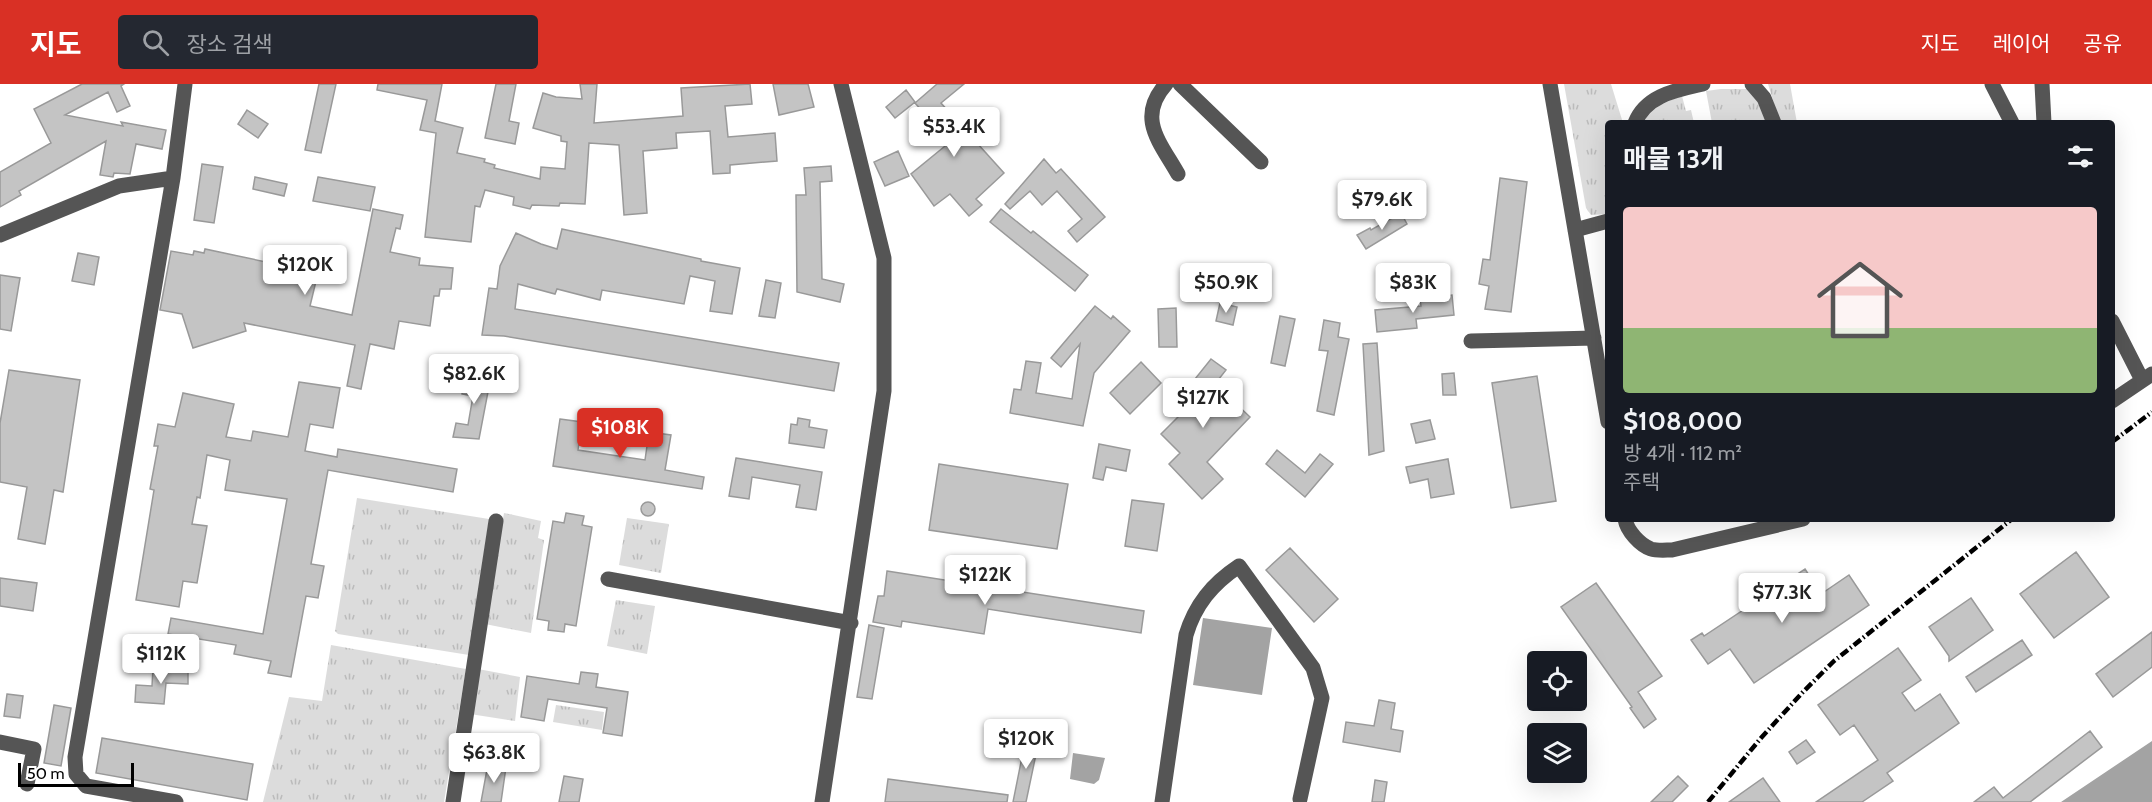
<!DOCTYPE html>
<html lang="ko">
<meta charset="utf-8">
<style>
:root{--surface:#171b24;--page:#242831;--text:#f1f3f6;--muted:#9ea1a6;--line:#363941;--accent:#d93025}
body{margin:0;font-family:Cabin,"Noto Sans KR",sans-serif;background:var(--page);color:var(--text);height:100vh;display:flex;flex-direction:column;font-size:22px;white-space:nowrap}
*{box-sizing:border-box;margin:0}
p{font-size:20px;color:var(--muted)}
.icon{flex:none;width:33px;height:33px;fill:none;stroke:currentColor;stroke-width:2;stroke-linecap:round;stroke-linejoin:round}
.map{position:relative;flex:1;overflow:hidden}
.panel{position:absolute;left:1605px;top:36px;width:510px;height:402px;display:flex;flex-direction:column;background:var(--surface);border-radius:6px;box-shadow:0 6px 24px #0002}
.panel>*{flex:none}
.buttons{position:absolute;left:1527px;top:567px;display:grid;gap:12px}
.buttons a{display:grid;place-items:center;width:60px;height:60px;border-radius:6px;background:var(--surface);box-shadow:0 6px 24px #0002;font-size:30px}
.scale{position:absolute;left:18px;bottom:15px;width:116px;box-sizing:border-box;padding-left:6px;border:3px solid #000;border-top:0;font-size:16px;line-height:21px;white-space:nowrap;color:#000;-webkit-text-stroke:4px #fff;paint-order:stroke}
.price{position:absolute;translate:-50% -51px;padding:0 14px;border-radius:6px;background:#fff;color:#222;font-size:20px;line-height:39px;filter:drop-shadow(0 2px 3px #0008)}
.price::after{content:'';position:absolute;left:50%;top:36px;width:18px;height:14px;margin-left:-9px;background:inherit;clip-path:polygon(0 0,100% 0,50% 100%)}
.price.selected{background:var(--accent);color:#fff}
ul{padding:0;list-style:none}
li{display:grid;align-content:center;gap:12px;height:318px;padding:0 18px}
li+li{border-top:2px solid var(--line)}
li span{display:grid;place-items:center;height:186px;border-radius:6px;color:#555}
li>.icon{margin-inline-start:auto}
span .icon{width:108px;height:108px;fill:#fffc;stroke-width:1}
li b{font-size:26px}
h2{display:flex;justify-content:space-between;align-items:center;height:72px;padding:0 18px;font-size:26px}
header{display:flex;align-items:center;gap:36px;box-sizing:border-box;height:84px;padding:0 30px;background:var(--accent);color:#fff}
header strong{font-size:28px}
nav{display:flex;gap:33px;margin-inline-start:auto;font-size:21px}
.search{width:420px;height:54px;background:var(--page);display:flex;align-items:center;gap:15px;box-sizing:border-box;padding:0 21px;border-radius:6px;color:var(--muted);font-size:22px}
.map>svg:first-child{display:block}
.grass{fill:url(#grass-tufts)}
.water{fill:#a3a3a3}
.building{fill:#c4c4c4;stroke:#999;stroke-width:1.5}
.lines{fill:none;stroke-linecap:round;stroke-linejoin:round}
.minor{stroke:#555;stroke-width:15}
.rail{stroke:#000;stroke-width:4.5;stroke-dasharray:9 3 1.5 3;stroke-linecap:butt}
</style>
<header>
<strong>지도</strong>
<div class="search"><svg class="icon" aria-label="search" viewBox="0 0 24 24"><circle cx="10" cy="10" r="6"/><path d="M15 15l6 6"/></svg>장소 검색</div>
<nav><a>지도</a><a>레이어</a><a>공유</a></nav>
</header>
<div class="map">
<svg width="2152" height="718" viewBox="0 0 2152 718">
<defs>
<pattern id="grass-tufts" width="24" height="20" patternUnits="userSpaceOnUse" patternTransform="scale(1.5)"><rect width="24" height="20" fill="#dcdcdc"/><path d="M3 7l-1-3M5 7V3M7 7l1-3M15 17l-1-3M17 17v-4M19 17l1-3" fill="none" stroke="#bbb"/></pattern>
</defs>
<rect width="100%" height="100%" fill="#fff"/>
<!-- grass -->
<path class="grass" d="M1564 0H1611L1623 39H1608V130L1591 131 1586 124Z
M1768 0H1790L1797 39H1780Z
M1721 5H1751L1758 17 1766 39H1712L1706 7Z
M1682 12 1686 27 1691 26 1694 39H1643C1652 23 1665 18 1682 12Z
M357 414 489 435 469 571 338 550 335 547Z
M504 429 541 437 538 454 544 456 531 549 485 540Z
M627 434 669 440 661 489 619 481Z
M616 516 655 522 647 570 607 562Z
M331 561 466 585 444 718H263L289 613 322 617Z
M478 585 520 593 515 637 470 630Z
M556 621 604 628 602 646 553 638Z"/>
<!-- water -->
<path class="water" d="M1203 534 1272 544 1262 611 1193 601Z
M2152 657V718H2061Z
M1073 669 1105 674 1099 696 1094 700 1070 695Z"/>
<!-- building -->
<path class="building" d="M82 0H124L121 2 130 22 117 28 108 8 65 31 123 42 121 38 166 46 162 65 136 60 130 90 114 89 113 93 100 91 106 57 19 107 21 111 0 123V88L51 59 34 25Z
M319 0H336L321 69 305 66Z
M378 0H442L435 37 463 44 457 69 485 75 484 78 495 81 494 84 540 95 541 83 565 85 567 58 561 57V52L533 44 543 9 556 13 582 15 580 0H597L594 39 683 32 681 4 750 0 752 20 725 22 728 53 775 49 777 77 730 81V89L713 90 710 47 676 49 677 64 643 67 647 129 624 131 619 61 589 59 585 120 560 119 559 122 532 121 530 125 513 121 514 113 485 106 480 123 475 122 471 158 425 153 436 49 420 46 427 16 377 6Z
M496 0H516L509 37 519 39 515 60 485 54Z
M773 0H808L814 23 779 31Z
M937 0H964L941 19 1004 89 976 115 982 121 969 132 950 110 934 122 911 90 950 58 915 19Z
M906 6 915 18 895 34 886 23Z
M247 26 268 40 258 54 238 40Z
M898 67 909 92 885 102 874 78Z
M1044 75 1056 89 1061 85 1105 133 1077 158 1068 147 1082 135 1057 107 1042 121 1030 107 1010 125 1005 120Z
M202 80 223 83 214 139 194 136Z
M831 82 832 97 820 98 822 195 844 200 840 218 797 208 796 111H806L804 84Z
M255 93 287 100 284 112 253 105Z
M318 93 375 103 370 127 313 117Z
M1500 94 1527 98 1511 228 1485 225 1489 202 1479 200 1483 175 1490 176Z
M373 125 403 131 400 145 396 144 390 168 420 174 419 181 453 184 451 205H440L439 212H434L430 242 399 237 394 265 370 260 361 305 347 302 355 261 244 239 246 247 193 264 182 230 160 226 171 167 193 171 194 167 204 169 205 165 304 186 303 190 317 193 310 222 352 231Z
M1001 125 1031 149 1033 147 1088 191 1075 207 990 138Z
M1401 129 1407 140 1366 165 1357 151 1370 144 1371 146Z
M562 145 701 175V177L740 184 732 230 710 227 715 197 690 192 684 220 602 206 600 216 557 205 555 210 518 200 515 225 839 279 834 307 504 252 482 251 489 204 497 205 500 182 516 149 541 160 557 165Z
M78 169 99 173 94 201 72 197Z
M0 191 20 194 11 247 0 245Z
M766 196 781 199 775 234 759 232Z
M1452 211 1454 231 1416 235 1417 244 1377 248 1375 226 1421 222 1420 215Z
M1220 219 1237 223 1233 241 1216 237Z
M1095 222 1111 235 1113 232 1130 247 1094 289 1083 342 1010 329 1014 305 1021 306 1026 277 1041 279 1036 309 1072 315 1080 260 1061 283 1051 274Z
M1176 224 1177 263H1159L1158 225Z
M1280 232 1295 235 1285 282 1271 279Z
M1324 236 1340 239 1338 253 1349 255 1334 331 1317 327 1328 267 1319 266Z
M1377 259 1384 367 1369 371 1363 260Z
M1211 275 1226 286 1215 300 1250 333 1207 378 1223 395 1202 415 1169 380 1180 369 1161 350 1181 330 1177 326 1183 319 1177 314 1187 305Z
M1141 278 1161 299 1130 330 1110 309Z
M9 286 80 296 63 408 54 406 45 460 18 455 27 403 0 398V339Z
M466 288 491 292 479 355 453 353 456 339 468 341 473 312 462 310Z
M1454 289 1456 311H1443L1442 290Z
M1537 292 1556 417 1511 424 1492 299Z
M299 298 340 304 333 344 310 340 305 367 337 373 338 365 457 385 453 408 328 386 311 480 324 482 318 514 306 512 291 593 268 589 271 577 234 570 236 561 168 550 171 534 263 550 287 415 225 406 230 376 207 371 200 414 197 413 192 440 207 442 197 499 183 497 179 523 136 516 154 406 150 405 158 362H154L158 340 175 343 183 309 234 320 226 353 251 357 253 347 288 353Z
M798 334 810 336 809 343 827 346 824 364 789 359 791 340 797 341Z
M560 335 582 338 578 366 645 376 649 348 671 351 665 386 704 393 702 405 553 382Z
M1430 336 1435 355 1416 359 1411 340Z
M1099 360 1130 366 1126 387 1106 383 1103 396 1093 394Z
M1277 366 1305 389 1320 370 1333 380 1305 413 1266 380Z
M736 374 822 388 816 426 796 423 800 401 752 393 749 415 729 412Z
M1448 375 1454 410 1431 414 1428 395 1410 399 1406 383Z
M939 380 1068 400 1057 465 929 446Z
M1132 416 1164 420 1157 467 1125 462Z
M641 425a7 7 0 1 1 14 0a7 7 0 1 1-14 0Z
M566 429 584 432 582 441 592 443 576 542 565 540 564 548 548 546 549 537 537 535 553 437 564 439Z
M1290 464 1338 515 1314 538 1266 486Z
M2076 468 2109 513 2054 554 2020 510Z
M1805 485 1821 510 1849 491 1869 521 1754 599 1730 565 1708 580 1691 556 1702 549 1704 552Z
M887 487 1144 527 1141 549 988 525 984 550 902 537 901 543 873 538 878 512H884Z
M0 494 37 499 33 527 0 522Z
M1596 499 1662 592 1638 608 1656 635 1644 644 1630 624 1632 623 1561 523Z
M1971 514 1993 546 1949 577V572L1929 543Z
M869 541 884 544 872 615 857 613Z
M2152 548V583L2113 613 2096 590Z
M2022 556 2032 571 1976 608 1966 593Z
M1898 564 1921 596 1902 609 1915 627 1940 610 1959 639 1887 689 1893 697 1862 718H1816L1878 676 1854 641 1840 651 1818 621Z
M153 584H188V600L166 599 164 620 135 618 136 601 152 602Z
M581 588 598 590 596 603 628 608 622 652 603 649 607 624 548 615 544 637 521 633 527 592 579 600Z
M7 610 23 612 20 634 4 632Z
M1379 616 1395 619 1391 645 1403 647 1400 668 1343 658 1346 638 1374 642Z
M54 621 71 624 61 682 44 679Z
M2090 647 2102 663 2030 718H1974L1994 703 2003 714Z
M1026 653 1039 656 1026 718H1013Z
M102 654 253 680 247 716 96 689Z
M1806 656 1815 668 1797 680 1789 668Z
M488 680 506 683 501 718H481Z
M564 692 583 695 579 718H559Z
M1678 692 1688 702 1672 718H1651Z
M1763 694 1780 718H1729Z
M888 695 1008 711 1007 718H885Z
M1375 696 1387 698 1384 718H1372Z"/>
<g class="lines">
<!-- minor -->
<path class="minor" d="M1166 0C1136 34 1160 58 1178 90
M1180 0 1261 78
M1550 0 1608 338
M1752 0 1764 14 1774 39
M1992 0 2012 39
M2042 0 2044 39
M1635 39C1646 11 1677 6 1703 0
M1575 146 1608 137
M0 151 119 102 173 94
M2112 237 2142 296
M1471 257 1594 254
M2112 317 2152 290
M1625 435C1627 447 1640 461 1651 465 1657 467 1666 466 1672 466L1803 435
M608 495 851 539
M0 658 34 665 27 700
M176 718 86 702 76 690 75 673 173 94 185 0
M453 718 496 437
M822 718 884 307V174L841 0
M1162 718 1186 551C1195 521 1212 500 1239 482L1313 584 1322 614 1300 715"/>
<!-- rail -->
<path class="rail" d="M2112 358 2152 328
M1708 718 1761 654 1802 609 1834 577 2012 435"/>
</g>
</svg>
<div class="buttons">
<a><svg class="icon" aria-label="locate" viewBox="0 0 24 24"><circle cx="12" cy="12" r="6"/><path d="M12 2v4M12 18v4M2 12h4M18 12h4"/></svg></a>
<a><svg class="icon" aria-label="layers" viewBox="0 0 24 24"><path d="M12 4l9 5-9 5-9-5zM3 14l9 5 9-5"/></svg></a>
</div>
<div class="scale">50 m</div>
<b class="price" style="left:954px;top:74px">$53.4K</b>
<b class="price" style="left:1382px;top:147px">$79.6K</b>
<b class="price" style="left:305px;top:212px">$120K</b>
<b class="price" style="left:1226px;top:230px">$50.9K</b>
<b class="price" style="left:1413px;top:230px">$83K</b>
<b class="price" style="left:474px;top:321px">$82.6K</b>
<b class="price" style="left:1203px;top:345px">$127K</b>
<b class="price selected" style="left:620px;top:375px">$108K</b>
<b class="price" style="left:985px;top:522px">$122K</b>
<b class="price" style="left:1782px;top:540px">$77.3K</b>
<b class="price" style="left:161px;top:601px">$112K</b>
<b class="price" style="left:1026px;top:686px">$120K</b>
<b class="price" style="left:494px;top:700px">$63.8K</b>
<section class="panel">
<h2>매물 13개<svg class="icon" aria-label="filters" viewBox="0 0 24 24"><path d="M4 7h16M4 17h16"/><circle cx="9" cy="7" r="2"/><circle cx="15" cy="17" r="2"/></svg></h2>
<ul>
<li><span style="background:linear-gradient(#f6c9c9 65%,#8fb573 0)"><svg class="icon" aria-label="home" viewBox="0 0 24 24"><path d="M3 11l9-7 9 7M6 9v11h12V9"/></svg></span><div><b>$108,000</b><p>방 4개 · 112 m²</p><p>주택</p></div></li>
</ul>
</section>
</div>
